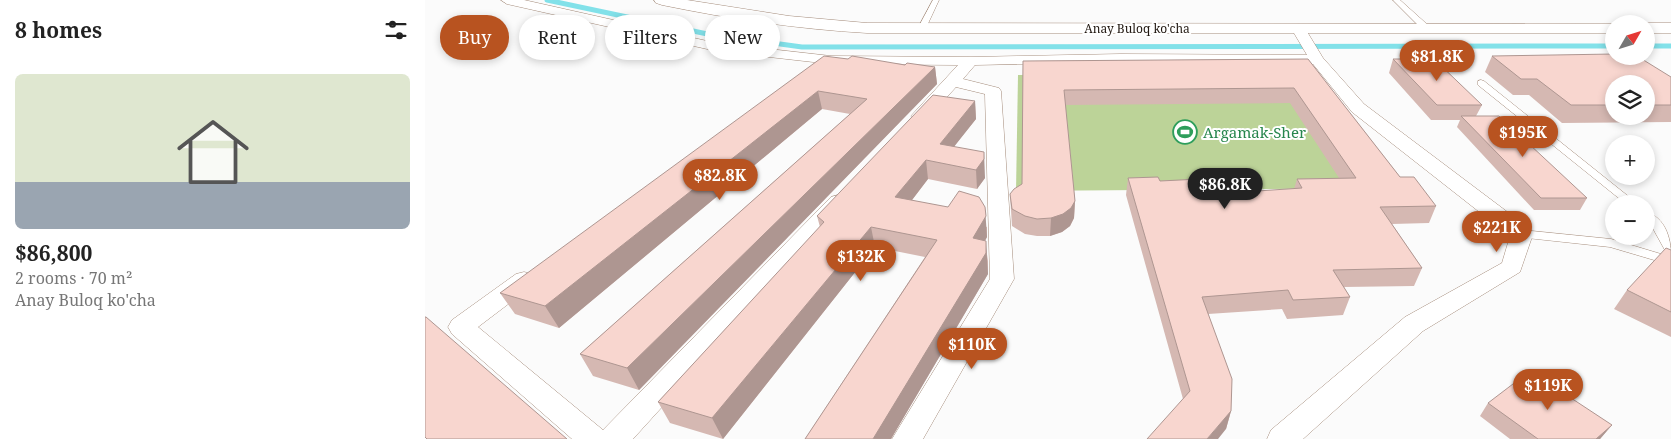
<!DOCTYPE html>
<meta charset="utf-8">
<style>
:root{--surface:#fff;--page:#f6f6f6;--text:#222;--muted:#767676;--line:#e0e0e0;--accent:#b85320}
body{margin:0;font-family:"Noto Serif",serif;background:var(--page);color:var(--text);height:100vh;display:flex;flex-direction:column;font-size:19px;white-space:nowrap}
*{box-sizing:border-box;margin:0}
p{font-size:16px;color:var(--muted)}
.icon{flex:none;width:28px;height:28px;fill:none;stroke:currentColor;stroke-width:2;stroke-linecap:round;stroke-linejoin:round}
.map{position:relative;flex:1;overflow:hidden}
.sheet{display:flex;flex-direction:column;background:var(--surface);width:425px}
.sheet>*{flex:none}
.hud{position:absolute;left:15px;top:15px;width:475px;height:45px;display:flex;gap:10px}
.needle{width:32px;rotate:51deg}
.controls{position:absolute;left:1180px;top:15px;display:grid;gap:10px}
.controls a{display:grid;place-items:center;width:50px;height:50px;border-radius:50%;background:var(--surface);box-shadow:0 2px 8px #0003;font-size:25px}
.price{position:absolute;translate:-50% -42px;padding:0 11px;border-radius:18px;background:var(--accent);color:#fff;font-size:16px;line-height:32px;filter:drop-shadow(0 1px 2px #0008)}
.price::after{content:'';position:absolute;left:50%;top:30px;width:15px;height:11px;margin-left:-8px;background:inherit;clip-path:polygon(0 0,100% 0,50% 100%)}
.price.active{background:#222;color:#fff}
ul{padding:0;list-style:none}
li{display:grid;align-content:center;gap:10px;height:265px;padding:0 15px}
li+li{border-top:1px solid var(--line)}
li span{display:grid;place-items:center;height:155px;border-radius:8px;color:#555}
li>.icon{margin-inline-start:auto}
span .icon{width:90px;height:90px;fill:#fffc;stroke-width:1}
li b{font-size:21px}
h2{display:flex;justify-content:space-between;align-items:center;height:60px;padding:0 15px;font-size:21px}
.pill{padding:0 18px;border-radius:22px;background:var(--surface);box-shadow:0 2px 8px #0003;font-size:18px;line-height:45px}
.pill.active{background:var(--accent);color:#fff}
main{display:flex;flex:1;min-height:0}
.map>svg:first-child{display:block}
.green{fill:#bcd398}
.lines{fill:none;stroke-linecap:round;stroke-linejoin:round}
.stream{stroke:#82e1e9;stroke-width:5}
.service-casing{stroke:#a48b7a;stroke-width:1}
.minor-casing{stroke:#a48b7a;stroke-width:1}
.secondary-casing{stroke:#a48b7a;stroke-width:1}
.service{fill:#fff;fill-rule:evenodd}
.minor{fill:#fff;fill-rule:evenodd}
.secondary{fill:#fff;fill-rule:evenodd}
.wall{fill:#d5b8b2;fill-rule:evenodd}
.shaded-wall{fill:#ae9691}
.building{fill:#f8d6cf;stroke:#ae9691}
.labels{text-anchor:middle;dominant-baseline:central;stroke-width:4;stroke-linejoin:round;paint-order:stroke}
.far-street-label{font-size:12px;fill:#201710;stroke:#fff}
.leisure-label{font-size:15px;fill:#27864d;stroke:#fff;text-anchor:start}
</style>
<main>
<section class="sheet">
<h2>8 homes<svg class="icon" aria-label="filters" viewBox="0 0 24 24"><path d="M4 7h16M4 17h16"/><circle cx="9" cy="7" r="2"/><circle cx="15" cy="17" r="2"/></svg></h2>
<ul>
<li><span style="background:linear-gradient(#dfe7d0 70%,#9aa5b1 0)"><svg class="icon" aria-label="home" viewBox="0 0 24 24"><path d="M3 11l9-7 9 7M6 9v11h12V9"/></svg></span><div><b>$86,800</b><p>2 rooms · 70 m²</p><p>Anay Buloq ko'cha</p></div></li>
</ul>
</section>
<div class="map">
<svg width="1246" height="439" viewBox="0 0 1246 439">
<rect width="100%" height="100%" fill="#fbfbfb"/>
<!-- green -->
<path class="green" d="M886 72 969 188 591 191 593 75Z"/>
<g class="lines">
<!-- stream -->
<path class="stream" d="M122 0 306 39 303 37 377 47 1189 46
M1221 46H1246"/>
<!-- service casing -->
<g class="service-casing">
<path id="service" d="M508 0H514L501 28 494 30 493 28Z
M968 0H975L1004 26V30H998Z
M1056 80 1059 81 1213 204H1201L1053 85V81Z
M1221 212C1240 217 1246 238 1246 255L1242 254 1226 225 1221 221Z
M1097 230 1186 239 1246 257V265L1185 247 1093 237 1091 234Z"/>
</g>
<!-- minor casing -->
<g class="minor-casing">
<path id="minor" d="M76 0H99L291 43 406 56 546 57 696 54 882 55 866 28 873 24 878 25 898 58 939 104 1105 229 1108 234 1095 272 998 331 878 439H842L846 430 980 317 1077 263 1085 236 927 112 888 64 696 62 550 65 538 79 574 88 576 91 589 279 498 439H467L565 279 560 94 531 87 501 120 495 121 489 120 486 116 533 65 406 64 291 51 82 4Z
M413 195 420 197 423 201 420 205 208 439H147L27 334 23 327 27 320 91 274 99 272 107 274 111 280 107 286 53 327 178 430 406 197Z"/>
</g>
<!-- secondary casing -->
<g class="secondary-casing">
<path id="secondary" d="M229 0H262L364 16 442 23 1193 24H1189V33H442C373 29 305 19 237 5L231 3Z
M1221 23H1246V33H1221V24H1217Z"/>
</g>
<!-- service -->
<use href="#service" class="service"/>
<!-- minor -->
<use href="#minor" class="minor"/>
<!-- secondary -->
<use href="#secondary" class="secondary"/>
</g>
<!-- wall -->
<path class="wall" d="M1067 56 1246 77V122L1137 123 1104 95H1088L1060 72ZM1189 84H1221V116H1189Z
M423 59 510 67 512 84 214 390 168 376 155 354 425 114 397 109 134 328 90 314 75 293Z
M883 59 975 177 1011 206 1004 223 967 224 997 268 989 286 919 287 925 297 918 315 862 319 857 309 783 314 806 411 801 429 758 399 701 195 703 178 735 181 803 193 869 189 872 179 914 178 865 103 640 105 650 201 649 218 645 226 637 232 625 236H612L600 234 587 226 585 194 597 184 598 61Z
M968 59 1057 105 1051 116 1162 198 1155 210H1109L1032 127 1035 120H1006L964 73Z
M550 101 551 119 529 146 560 178 552 189 503 179 487 200 562 227V237L560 241 563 261V274L466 439H380L500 257 450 247 298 439 245 423 233 402 395 227 392 216Z
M1246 250V337L1189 309 1202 290Z
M1063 403 1187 425 1175 439H1085L1055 416Z"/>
<!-- shaded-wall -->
<path class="shaded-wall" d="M510 67 512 84 214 390 202 368Z
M393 91 397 109 134 328 120 306Z
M550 101 551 119 517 162 515 144Z
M559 152 560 178 552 189 551 170Z
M501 160 503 179 474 217 470 197Z
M650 201 649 218 645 226 637 232 625 236 626 218Z
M560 207 562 237 550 258 548 238Z
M446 227 450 247 298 439 287 418Z
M561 241 563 274 466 439H448Z
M806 411 801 429 793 439H782Z
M1187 425 1175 439H1171Z"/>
<!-- building -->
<path class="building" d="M1189 54V56H1212L1246 77V105H1221V84H1189V105H1146L1112 79H1096L1067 56Z
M399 56 423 59 427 56 480 65 482 63 510 67 202 368 155 354 442 99 393 91 120 306 75 293Z
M883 59 975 177H989L1011 206 955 207 997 268 908 270 925 297 868 300 863 290 777 297 807 379 806 411 782 439H722L765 391 703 178 733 177 735 181 795 178 803 193 877 188 872 179 931 178 869 88 639 90 650 201 646 208 638 214 626 218 612 219 600 216 587 209 585 194 589 189 597 184 598 61Z
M968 59H1009L1057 105H1012Z
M508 95 550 101 515 144 559 152V159L551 170 501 160 470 197 523 207 534 191 554 197 560 207 561 216 548 238 561 241V253L448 439H380L512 240 446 227 287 418 233 402 399 222 392 216Z
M1036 116H1074L1162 198H1116Z
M1241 248 1246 250V312L1202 290Z
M0 317H1L142 439H2L0 437Z
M1105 371 1187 425 1171 439H1113L1063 403Z"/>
<!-- icons -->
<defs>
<g id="stadium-ring" transform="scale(1.25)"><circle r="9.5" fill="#fff" stroke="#2e9e5b" stroke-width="1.5"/><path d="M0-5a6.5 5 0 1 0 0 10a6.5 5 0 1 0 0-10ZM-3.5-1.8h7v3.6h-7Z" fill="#2e9e5b"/></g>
</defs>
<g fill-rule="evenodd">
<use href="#stadium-ring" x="760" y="132"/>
</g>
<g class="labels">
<!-- far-street labels -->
<g class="far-street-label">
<text x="712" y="28">Anay Buloq ko'cha</text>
</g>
<!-- leisure labels -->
<g class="leisure-label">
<text x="778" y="132">Argamak-Sher</text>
</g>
</g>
</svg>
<div class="controls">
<a><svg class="needle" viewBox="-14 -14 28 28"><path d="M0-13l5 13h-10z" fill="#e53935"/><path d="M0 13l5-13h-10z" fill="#767676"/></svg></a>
<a><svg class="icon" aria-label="layers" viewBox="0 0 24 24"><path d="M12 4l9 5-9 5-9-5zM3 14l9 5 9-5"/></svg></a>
<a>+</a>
<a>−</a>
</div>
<b class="price" style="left:1012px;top:82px">$81.8K</b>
<b class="price" style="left:1098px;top:158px">$195K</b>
<b class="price" style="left:295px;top:201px">$82.8K</b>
<b class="price active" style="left:800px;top:210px">$86.8K</b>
<b class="price" style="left:1072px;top:253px">$221K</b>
<b class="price" style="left:436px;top:282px">$132K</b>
<b class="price" style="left:547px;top:370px">$110K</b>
<b class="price" style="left:1123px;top:411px">$119K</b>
<div class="hud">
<a class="pill active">Buy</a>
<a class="pill">Rent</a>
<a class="pill">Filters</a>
<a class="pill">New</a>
</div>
</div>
</main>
